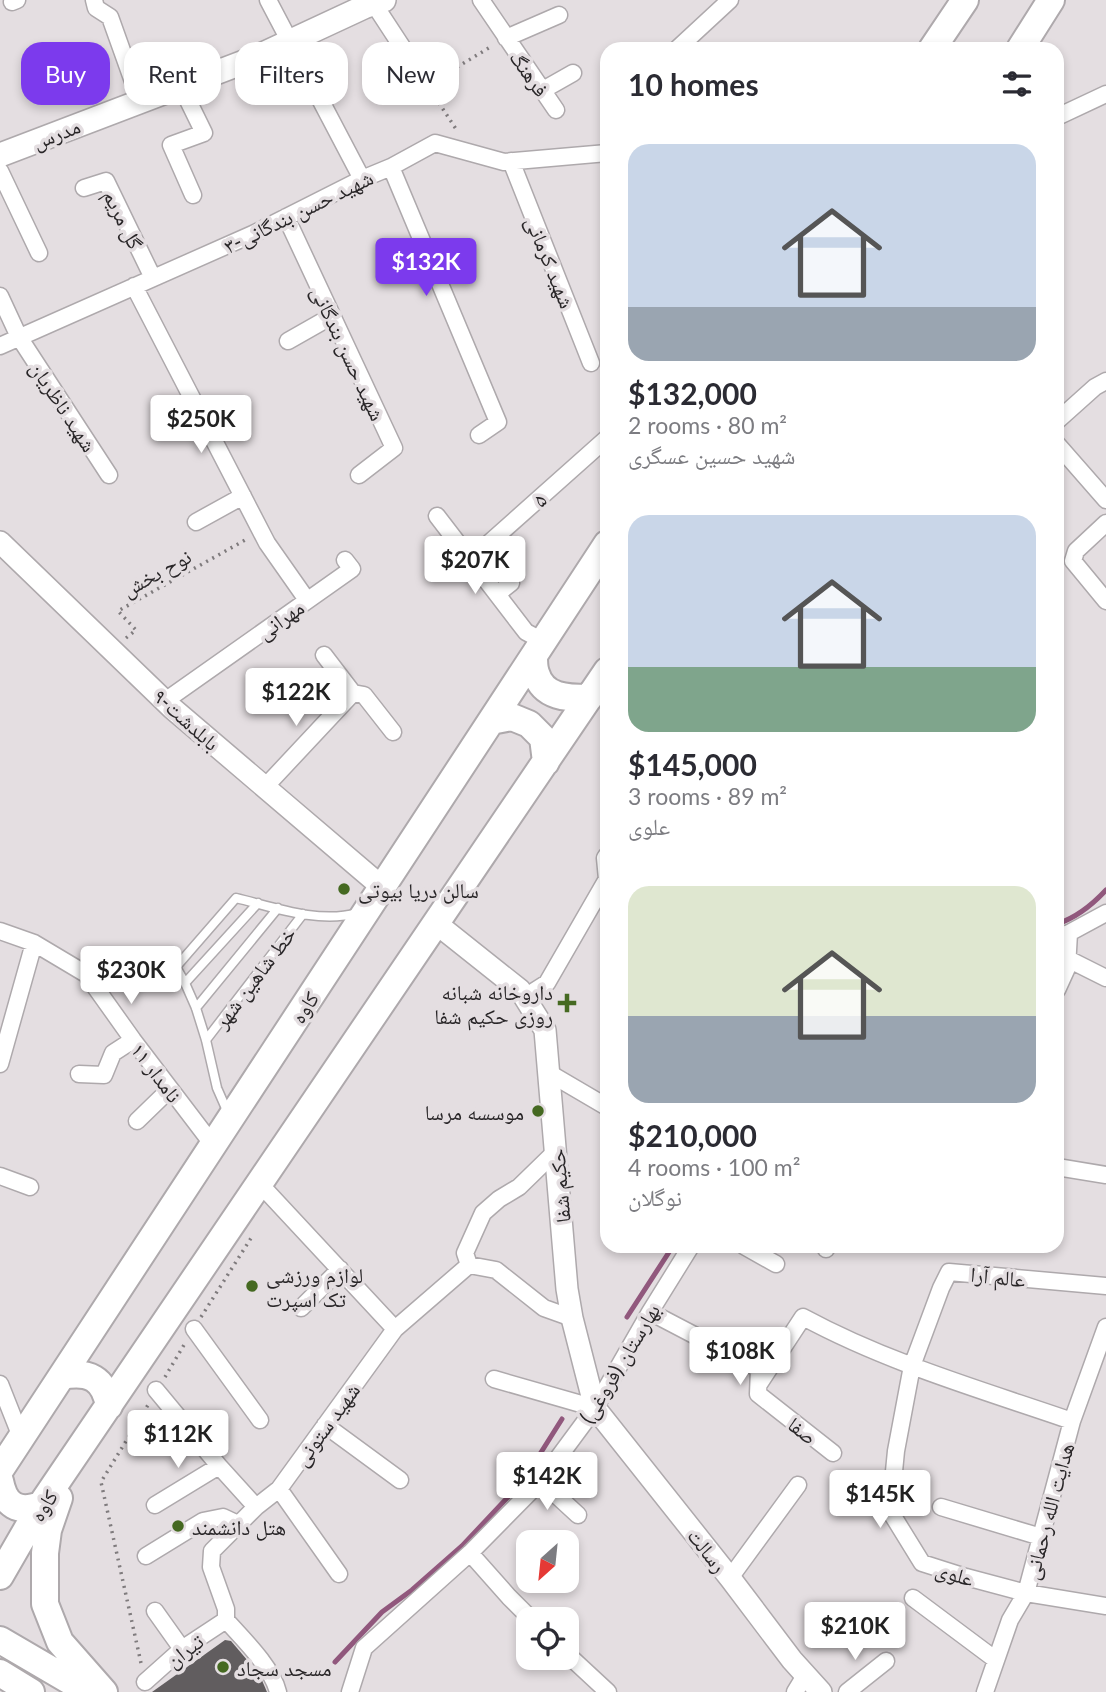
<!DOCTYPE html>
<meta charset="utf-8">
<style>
:root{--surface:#fff;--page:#f7f7f7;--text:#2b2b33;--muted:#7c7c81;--accent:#7c3aed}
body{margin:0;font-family:Lato,"Noto Naskh Arabic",sans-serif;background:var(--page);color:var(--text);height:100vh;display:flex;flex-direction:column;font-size:26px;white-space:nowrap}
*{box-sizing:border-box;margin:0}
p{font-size:23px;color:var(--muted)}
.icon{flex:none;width:38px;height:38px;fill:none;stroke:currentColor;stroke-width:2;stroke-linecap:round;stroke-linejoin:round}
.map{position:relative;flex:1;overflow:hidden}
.panel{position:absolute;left:600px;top:42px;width:464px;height:1211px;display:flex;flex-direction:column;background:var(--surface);border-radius:21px;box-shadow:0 4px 10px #0003}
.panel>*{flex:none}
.banner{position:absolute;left:21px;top:42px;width:474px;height:63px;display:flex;gap:14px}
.needle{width:46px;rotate:207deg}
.buttons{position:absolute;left:516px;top:1530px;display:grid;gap:14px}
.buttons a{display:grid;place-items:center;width:63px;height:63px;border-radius:14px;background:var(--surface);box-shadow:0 4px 10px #0003;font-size:35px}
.price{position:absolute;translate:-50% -60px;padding:0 16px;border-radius:7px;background:#fff;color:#222;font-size:23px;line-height:46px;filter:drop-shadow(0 2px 4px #0008)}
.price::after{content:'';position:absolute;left:50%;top:42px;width:21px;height:16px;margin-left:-10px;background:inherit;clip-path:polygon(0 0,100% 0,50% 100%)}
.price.on{background:var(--accent);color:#fff}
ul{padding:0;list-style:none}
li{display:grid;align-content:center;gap:14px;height:371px;padding:0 28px}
li span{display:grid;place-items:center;height:217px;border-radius:21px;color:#555}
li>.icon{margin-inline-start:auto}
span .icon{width:126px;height:126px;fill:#fffc;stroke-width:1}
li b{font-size:30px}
h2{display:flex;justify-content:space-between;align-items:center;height:84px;padding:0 28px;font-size:30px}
.chip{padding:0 24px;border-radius:21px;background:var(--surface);box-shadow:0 4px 10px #0003;font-size:24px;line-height:63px}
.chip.on{background:var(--accent);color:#fff}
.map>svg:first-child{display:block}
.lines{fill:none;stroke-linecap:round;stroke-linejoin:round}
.stream{stroke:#91587d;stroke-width:5}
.building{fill:#615d5f}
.service-casing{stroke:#aea9ac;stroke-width:11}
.minor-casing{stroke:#aea9ac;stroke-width:19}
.tertiary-casing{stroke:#aea9ac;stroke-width:24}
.secondary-casing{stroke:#aea9ac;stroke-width:26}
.primary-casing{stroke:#aea9ac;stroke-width:30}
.path{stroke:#7f7b7d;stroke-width:3.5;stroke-dasharray:2 5;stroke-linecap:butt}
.service{stroke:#fff;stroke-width:8}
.minor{stroke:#fff;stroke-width:16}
.tertiary{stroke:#fff;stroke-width:21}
.secondary{stroke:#fff;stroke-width:23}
.primary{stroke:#fff;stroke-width:26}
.poi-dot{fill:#456921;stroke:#e4dee1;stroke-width:2.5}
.labels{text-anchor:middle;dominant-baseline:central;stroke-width:7;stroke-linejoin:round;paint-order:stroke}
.street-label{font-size:21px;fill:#292628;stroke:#e4dee1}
.poi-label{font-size:21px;fill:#292628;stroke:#e4dee1;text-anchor:start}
</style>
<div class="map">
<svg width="1106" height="1692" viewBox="0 0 1106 1692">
<rect width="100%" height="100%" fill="#e4dee1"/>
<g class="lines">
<!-- stream -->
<path class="stream" d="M1057 924C1075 918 1093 904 1106 890
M627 1317 673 1246
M335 1662 382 1612 412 1590 462 1546 523 1481 562 1419"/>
</g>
<!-- building -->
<path class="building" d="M225 1640 231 1641 248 1661 261 1678 267 1692H152Z"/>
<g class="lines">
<!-- service casing -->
<g class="service-casing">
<path id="service" d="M185 983 258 903
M196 1008 278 908
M206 1040 303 914
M228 1113 217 1088 206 1040 196 1008 185 983 176 967 236 898C273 907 319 924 357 913"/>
</g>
<!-- minor casing -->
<g class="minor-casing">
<path id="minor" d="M94 0 96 8 110 17 140 101
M268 0 362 179
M481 0 556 110
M12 2 17 0
M374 4 427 85
M506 38 559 15
M677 49 730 0
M181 86 204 133 171 145 193 195
M543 90 573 73
M1057 117 1106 94
M511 161 591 363
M391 167 498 422 479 435
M0 171 39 253
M84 188 106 181 153 278
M286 217 394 448 359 475
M134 286 267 543 307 600
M0 296 19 337 109 475
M288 341 332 316
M0 346 255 233 362 179 391 167 435 143 504 162 607 153
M1057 421 1095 387 1106 381
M1057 444 1106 500
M437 516 526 632 543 641
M196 522 243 496
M1106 523 1076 551 1073 561 1106 601
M470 560 607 438
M497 594 511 583
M324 655 353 693 364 695 393 732
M165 701 352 569 345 560
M265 787 353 693
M0 931 34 943 86 974 133 1040 213 1145
M1057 937 1069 933 1106 913
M1068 959 1106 978
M1057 990 1067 968 1069 933
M525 997 547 983 607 879 605 858 607 855
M0 1064 34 943
M549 1073 607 1107
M79 1074 104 1075 113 1053 133 1040
M137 1121 170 1089
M1057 1167 1106 1175
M0 1176 30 1187
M260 1184 395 1329
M744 1246 776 1264
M826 1249V1246
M469 1265 465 1253 483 1213 499 1199 519 1187 556 1151
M1106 1286 949 1272 941 1288 912 1366 896 1451 891 1502 893 1516 922 1563 966 1577 1026 1593 1106 1606
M301 1308 340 1269
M650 1312 759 1369 758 1394 833 1453
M194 1329 260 1420
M494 1379 595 1408
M0 1384 21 1437
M759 1384 803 1317C888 1363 982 1390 1072 1421
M156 1390 219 1466 256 1507
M325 1425 400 1480
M541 1481 578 1515
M279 1489 339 1574
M155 1505 219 1466
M941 1507 1041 1537
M470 1553 509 1597 531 1619
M146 1556 203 1521 223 1517 238 1524
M730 1578 798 1485
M913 1598 996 1660
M155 1611 182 1649
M567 1654 608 1692
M145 1682 182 1649 226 1620
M278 1692C272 1667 243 1639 226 1620V1609L211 1567 212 1551 256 1507 279 1489 395 1329 469 1265 496 1270 544 1308 572 1318
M350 1692 364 1648 470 1553 541 1481 595 1408 650 1312 691 1246
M795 1692 806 1674
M847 1692 886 1661
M985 1692 1010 1620 1026 1593 1072 1421 1106 1327"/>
</g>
<!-- tertiary casing -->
<g class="tertiary-casing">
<path id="tertiary" d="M0 542 172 708 382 887
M437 924 520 990 545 1030 567 1289 572 1318 595 1408 730 1578 792 1660 821 1692"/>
</g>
<!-- secondary casing -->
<g class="secondary-casing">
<path id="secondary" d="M0 155 252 59 364 7 384 0"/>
</g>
<!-- primary casing -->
<g class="primary-casing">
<path id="primary" d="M932 49 965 0
M1020 49 1051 0
M534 656C534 661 534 668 536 673 543 698 568 698 589 698
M491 721 512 717 529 724 543 738 546 762
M62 1376C89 1371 104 1378 109 1406
M0 1470 607 544
M0 1481C5 1506 18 1513 41 1505
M59 1498 48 1530 45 1553V1604L60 1642 104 1692
M0 1576 41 1505 607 671
M0 1640 89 1692
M0 1673 31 1692"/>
</g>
<!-- path -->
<path class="path" d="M439 78 492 46
M435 97 458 132
M126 638 136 630 118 611 247 539
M201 1317 253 1235
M165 1377 184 1345
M141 1663 101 1482 148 1405"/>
<!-- service -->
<use href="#service" class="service"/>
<!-- minor -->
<use href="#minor" class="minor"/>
<!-- tertiary -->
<use href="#tertiary" class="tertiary"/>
<!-- secondary -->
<use href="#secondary" class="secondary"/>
<!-- primary -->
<use href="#primary" class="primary"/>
</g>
<!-- markers -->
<g class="poi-dot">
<circle cx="344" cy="889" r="7"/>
<path d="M563.5 992.5h7v7h7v7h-7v7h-7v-7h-7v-7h7z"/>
<circle cx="538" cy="1111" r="7"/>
<circle cx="252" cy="1286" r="7"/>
<circle cx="178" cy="1526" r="7"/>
<circle cx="223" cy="1667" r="7"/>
</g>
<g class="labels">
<!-- street labels -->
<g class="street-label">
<text transform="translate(530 73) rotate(55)">فرهنگ</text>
<text transform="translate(56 133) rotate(-21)">مدرس</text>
<text transform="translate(298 211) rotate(-26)">۳-شهید حسن بندگانی</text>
<text transform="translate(124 219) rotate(64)">گل مریم</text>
<text transform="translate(551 262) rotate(68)">شهید کرمانی</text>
<text transform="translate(349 353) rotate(65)">شهید حسن بندگانی</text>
<text transform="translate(64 406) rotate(57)">شهید ناظریان</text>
<text transform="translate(539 499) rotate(-42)">۵</text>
<text transform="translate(156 572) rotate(-29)">نوح بخش</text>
<text transform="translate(280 619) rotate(-35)">مهرانی</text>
<text transform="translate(187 719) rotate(42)">۹-بابلدشت</text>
<text transform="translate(254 977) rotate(-53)">خط شاهین شهر</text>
<text transform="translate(304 1007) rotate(-57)">کاوه</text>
<text transform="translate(157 1072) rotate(53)">۱۱ نامدار</text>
<text transform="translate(559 1186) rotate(-95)">حکیم شفا</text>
<text transform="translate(998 1276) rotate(6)">عالم آرا</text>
<text transform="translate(619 1363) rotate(-59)">بهارستان (فروغی)</text>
<text transform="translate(326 1424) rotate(-54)">شهید ستونی</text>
<text transform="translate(803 1430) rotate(38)">صفا</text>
<text transform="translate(43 1505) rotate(-58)">کاوه</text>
<text transform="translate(1048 1511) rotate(-75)">هدایت الله رحمانی</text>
<text transform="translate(708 1550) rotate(52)">رسالت</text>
<text transform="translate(955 1573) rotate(17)">علوی</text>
<text transform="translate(184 1650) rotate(-37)">تیران</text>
</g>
<!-- poi labels -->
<g class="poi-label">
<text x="358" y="889">سالن دریا بیوتی</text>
<text x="553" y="991" text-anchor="end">داروخانه شبانه‌<tspan x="553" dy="24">روزی حکیم شفا</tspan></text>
<text x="524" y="1111" text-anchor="end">موسسه مرسا</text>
<text x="266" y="1274">لوازم ورزشی<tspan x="266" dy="24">تک اسپرت</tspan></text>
<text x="192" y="1526">هتل دانشمند</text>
<text x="237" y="1667">مسجد سجاد</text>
</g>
</g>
</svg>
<div class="buttons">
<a><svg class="needle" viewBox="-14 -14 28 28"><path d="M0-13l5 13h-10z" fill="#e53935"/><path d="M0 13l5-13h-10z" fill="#7c7c81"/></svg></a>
<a><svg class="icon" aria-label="locate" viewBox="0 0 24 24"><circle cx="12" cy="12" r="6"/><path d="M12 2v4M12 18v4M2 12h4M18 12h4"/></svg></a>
</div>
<b class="price on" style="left:426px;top:298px">$132K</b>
<b class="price" style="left:201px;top:455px">$250K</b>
<b class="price" style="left:475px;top:596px">$207K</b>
<b class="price" style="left:296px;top:728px">$122K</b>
<b class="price" style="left:131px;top:1006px">$230K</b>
<b class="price" style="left:740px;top:1387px">$108K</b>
<b class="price" style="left:178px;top:1470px">$112K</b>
<b class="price" style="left:547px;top:1512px">$142K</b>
<b class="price" style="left:880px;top:1530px">$145K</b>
<b class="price" style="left:855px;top:1662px">$210K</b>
<div class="banner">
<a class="chip on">Buy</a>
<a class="chip">Rent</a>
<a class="chip">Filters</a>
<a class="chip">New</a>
</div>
<section class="panel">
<h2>10 homes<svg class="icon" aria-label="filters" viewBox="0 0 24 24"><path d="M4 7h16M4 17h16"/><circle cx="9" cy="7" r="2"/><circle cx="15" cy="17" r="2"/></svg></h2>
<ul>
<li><span style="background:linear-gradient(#c9d6e8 75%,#9aa5b1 0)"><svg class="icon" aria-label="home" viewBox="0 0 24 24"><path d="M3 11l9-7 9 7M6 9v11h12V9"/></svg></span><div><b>$132,000</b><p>2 rooms · 80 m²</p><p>شهید حسین عسگری</p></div></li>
<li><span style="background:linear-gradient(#c9d6e8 70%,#7fa58c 0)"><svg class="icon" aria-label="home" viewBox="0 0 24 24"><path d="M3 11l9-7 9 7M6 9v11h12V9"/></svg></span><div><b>$145,000</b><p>3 rooms · 89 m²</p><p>علوی</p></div></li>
<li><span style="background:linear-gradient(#dfe7d0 60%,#9aa5b1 0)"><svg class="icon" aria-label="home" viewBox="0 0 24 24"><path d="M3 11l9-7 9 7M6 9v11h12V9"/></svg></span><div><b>$210,000</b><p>4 rooms · 100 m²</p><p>نوگلان</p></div></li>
</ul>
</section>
</div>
